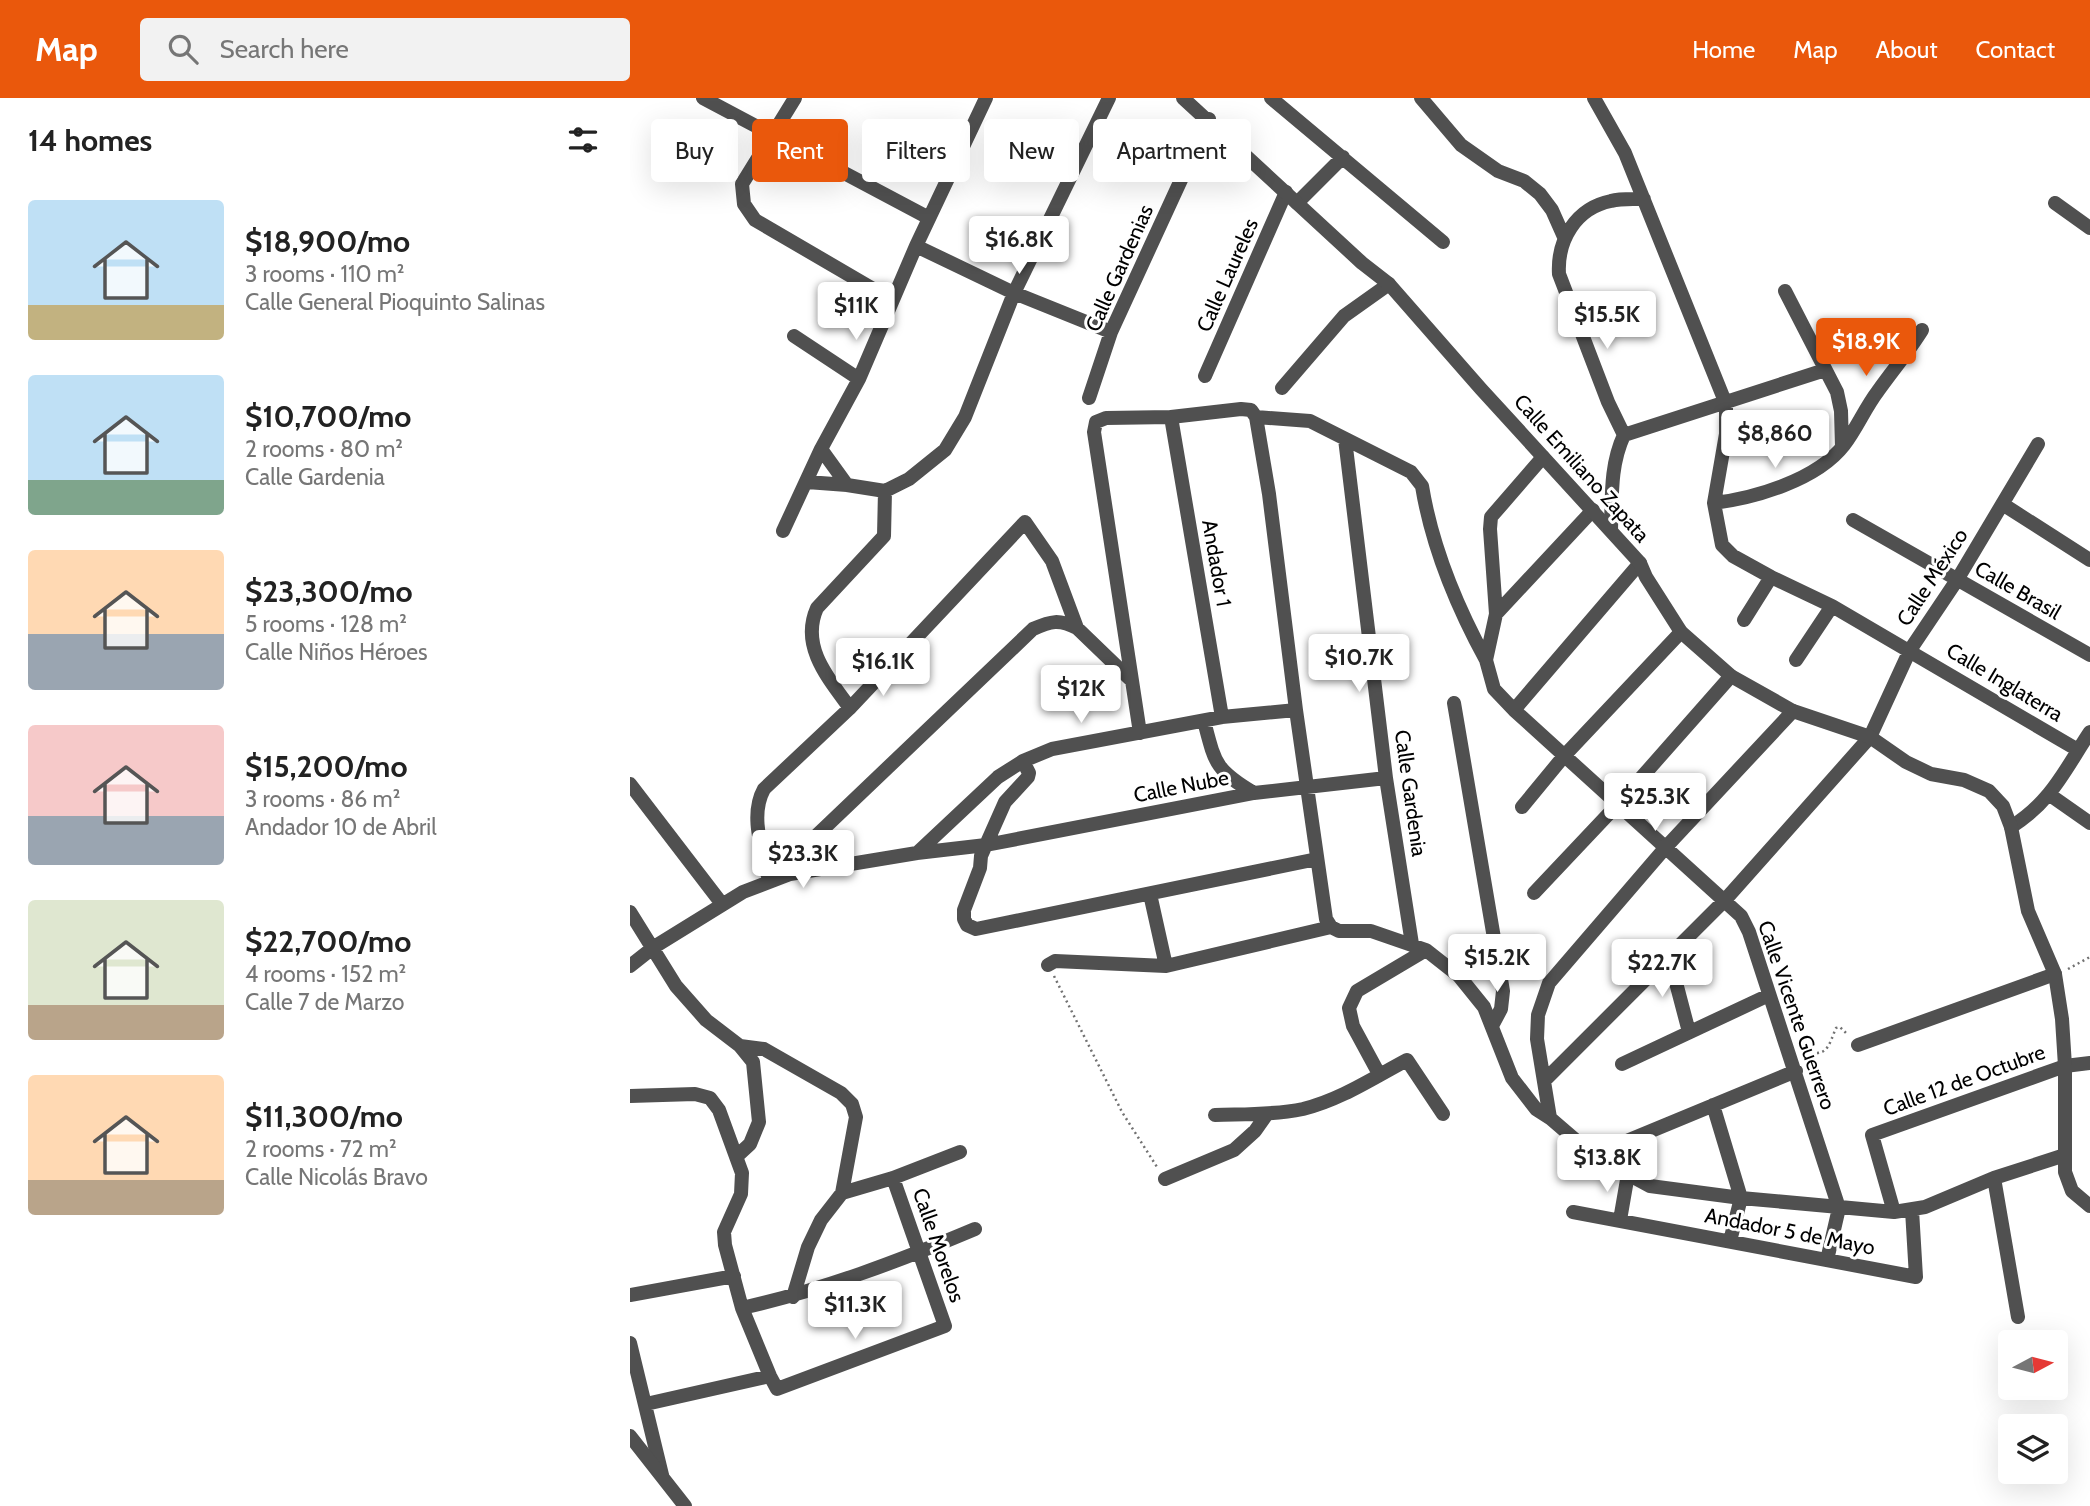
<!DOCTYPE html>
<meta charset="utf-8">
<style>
:root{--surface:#fff;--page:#f2f2f2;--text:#222;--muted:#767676;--accent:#ea580c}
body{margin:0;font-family:Cabin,sans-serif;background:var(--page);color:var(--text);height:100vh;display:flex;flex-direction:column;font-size:26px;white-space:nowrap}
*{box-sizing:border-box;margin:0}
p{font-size:23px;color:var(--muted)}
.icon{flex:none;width:38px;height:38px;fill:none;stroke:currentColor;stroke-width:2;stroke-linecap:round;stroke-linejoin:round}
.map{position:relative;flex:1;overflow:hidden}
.drawer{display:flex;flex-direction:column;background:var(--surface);width:630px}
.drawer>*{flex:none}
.guide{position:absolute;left:21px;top:21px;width:665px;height:63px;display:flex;gap:14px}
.needle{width:46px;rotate:83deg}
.tools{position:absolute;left:1368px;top:1232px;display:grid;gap:14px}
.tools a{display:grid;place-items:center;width:70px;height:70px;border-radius:7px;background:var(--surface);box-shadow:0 7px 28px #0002;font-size:35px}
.price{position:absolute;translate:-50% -60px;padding:0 16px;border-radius:7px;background:#fff;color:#222;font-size:23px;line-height:46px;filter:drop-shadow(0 2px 4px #0008)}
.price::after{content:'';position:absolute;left:50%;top:42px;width:21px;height:16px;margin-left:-10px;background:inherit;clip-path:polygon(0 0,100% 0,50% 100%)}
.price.current{background:var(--accent);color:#fff}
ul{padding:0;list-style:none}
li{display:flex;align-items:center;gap:21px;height:175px;padding:0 28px}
li span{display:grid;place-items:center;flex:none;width:196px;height:140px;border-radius:7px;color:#555}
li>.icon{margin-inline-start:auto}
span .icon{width:84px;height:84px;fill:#fffc;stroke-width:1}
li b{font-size:30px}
h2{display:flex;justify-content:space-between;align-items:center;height:84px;padding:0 28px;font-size:30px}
.chip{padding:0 24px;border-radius:7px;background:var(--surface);box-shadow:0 7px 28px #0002;font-size:24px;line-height:63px}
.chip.current{background:var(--accent);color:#fff}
header{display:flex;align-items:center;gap:42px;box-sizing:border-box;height:98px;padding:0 35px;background:var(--accent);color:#fff}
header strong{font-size:33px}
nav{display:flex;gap:38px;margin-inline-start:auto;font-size:24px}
.search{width:490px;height:63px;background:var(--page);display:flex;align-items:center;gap:18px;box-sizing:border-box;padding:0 24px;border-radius:7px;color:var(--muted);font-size:26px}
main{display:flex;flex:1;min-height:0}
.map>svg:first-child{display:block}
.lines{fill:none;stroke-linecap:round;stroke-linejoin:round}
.path{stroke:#727272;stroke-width:2.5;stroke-dasharray:2 3.5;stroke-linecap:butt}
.minor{stroke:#505050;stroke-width:14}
.tertiary{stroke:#505050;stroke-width:14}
.labels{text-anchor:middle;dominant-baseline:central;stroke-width:6;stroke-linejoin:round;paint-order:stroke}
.street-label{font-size:21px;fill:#000;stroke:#fff}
</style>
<header>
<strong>Map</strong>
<div class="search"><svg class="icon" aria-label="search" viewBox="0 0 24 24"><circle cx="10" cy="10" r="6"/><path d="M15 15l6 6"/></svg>Search here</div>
<nav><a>Home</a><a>Map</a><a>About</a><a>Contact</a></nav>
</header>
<main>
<section class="drawer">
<h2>14 homes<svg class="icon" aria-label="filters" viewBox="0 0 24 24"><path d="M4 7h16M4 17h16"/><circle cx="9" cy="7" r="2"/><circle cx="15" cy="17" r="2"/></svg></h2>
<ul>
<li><span style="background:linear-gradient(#bfe0f5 75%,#c2b280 0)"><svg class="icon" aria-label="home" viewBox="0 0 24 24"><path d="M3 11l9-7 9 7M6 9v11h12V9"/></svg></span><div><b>$18,900/mo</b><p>3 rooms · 110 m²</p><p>Calle General Pioquinto Salinas</p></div></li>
<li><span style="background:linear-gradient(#bfe0f5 75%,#7fa58c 0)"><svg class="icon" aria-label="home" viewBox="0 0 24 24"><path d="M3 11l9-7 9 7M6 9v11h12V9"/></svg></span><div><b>$10,700/mo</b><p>2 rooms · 80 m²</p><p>Calle Gardenia</p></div></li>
<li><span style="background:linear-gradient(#ffd9b3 60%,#9aa5b1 0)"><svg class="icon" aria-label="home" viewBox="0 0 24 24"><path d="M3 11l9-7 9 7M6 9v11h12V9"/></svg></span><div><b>$23,300/mo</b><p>5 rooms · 128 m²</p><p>Calle Niños Héroes</p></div></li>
<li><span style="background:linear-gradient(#f6c9c9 65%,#9aa5b1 0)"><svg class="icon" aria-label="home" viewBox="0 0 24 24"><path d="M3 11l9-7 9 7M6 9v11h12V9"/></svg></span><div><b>$15,200/mo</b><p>3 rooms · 86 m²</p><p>Andador 10 de Abril</p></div></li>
<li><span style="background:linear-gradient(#dfe7d0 75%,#b9a48a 0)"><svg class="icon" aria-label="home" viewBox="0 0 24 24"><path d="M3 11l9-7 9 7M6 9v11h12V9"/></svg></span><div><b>$22,700/mo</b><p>4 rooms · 152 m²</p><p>Calle 7 de Marzo</p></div></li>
<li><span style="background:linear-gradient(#ffd9b3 75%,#b9a48a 0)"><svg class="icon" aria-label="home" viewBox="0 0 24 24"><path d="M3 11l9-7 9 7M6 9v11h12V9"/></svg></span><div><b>$11,300/mo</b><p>2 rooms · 72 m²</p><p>Calle Nicolás Bravo</p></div></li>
</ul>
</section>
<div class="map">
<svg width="1460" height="1408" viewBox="0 0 1460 1408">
<rect width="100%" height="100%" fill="#fff"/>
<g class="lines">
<!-- path -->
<path class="path" d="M1438 871 1460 859
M424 878 492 1014 527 1069
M1171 951C1197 962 1198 949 1206 930L1210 929 1218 937"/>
<!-- minor -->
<path class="minor" d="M73 0 299 120
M165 0 112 86 114 106 125 122 262 202
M641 0 813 144
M791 0 831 47 868 73 894 83 910 96 922 112 934 139
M964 0 995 55 1096 306V336L1084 405 1092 447 1103 458 1141 479 1202 508 1448 652
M667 105 713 59
M1425 105 1460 130
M286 148 384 195 481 234
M1155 193 1207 294 1211 313 1212 349
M164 238 229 281
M575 278 656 94
M652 290 714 218 759 186
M459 300 481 234 579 21
M541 319 592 619
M626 319 680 323 781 374 792 388C802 449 826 507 856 562
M994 337 1195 272
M715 341 756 680 782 846
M191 351 217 387
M913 359 861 419 860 431 866 516 856 562 864 591 884 612 1111 818 1119 834 1209 1110 1197 1162
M177 384 217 387 255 393
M1084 405C1125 400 1187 382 1214 347 1227 330 1235 310 1248 293 1263 272 1279 253 1292 232
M1374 407 1460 462
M1223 422 1460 557
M981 432C982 399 980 367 994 337L978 304 929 176C927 142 946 110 981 103 991 100 1003 101 1014 101
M153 433 191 351 229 281 286 148 356 0
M866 516 963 412
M1114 522 1141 479
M1166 562 1202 508
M824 605 873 893 871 911 862 928
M220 610C198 580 170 548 187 510L254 438 255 393 279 381 315 352 335 319 384 195 479 0
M884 612 1010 465
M574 623C585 665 585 672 624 695
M510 635 464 334 466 324 476 320 541 319 611 311 621 312 626 319 639 396 666 612 696 821 701 829
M393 663 399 675 398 679 375 704 351 758 350 770 334 812V821L337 827 346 831 687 761
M0 686 92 806
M1420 697 1460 725
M892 709 934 658 1051 534
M1381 729C1422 703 1434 673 1460 634
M287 755 368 679 393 663 422 651 592 619 666 612
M143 779 403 531C421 523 429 521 447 530
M139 783C133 753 119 718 134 691L220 610 395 424 422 463 447 530 502 583
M904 795 988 706 1101 578
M520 796 536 868
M0 814 46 888 76 922 110 948 123 964 129 1024 120 1046 107 1058
M1039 858 1059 934
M418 867 425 863 536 868 701 829 709 833H741L796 852 829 878 854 909 882 980 906 1011 920 1020 963 1057 1020 1088 1111 1100 1264 1114 1295 1109 1364 1080 1435 1057
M0 868 24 849 113 794 160 776 287 755 356 747 624 695 756 680
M1228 947 1425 876
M110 948 134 951 211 995 222 1006 226 1019 212 1095 191 1122 178 1149 163 1199
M992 966 1139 897
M749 976 723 928 719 910 727 893 796 852
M915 982 1095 802 1240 639 1280 552 1327 482 1408 346
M0 998 65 996 80 1000 89 1012 112 1075 111 1096 94 1134 95 1147 112 1210 140 1278 147 1291 315 1228 263 1080
M1083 1007 1111 1100 1100 1143
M585 1017C614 1016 644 1017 673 1011 710 1002 743 980 777 962L813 1016
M920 1020 907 941 908 917 919 885 1036 749 1163 613
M963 1057 1166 973
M1364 1080 1388 1219
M535 1081 604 1052 625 1033 637 1016
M212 1095 263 1080 330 1054
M943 1114 1286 1179 1282 1112
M1264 1114 1242 1037 1435 968 1460 965
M990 1122 998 1076
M0 1197 104 1178
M112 1210C193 1192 269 1163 345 1131
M0 1245 32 1377
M16 1306 140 1278"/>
<!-- tertiary -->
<path class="tertiary" d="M553 0 732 165 759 186 851 291 1010 465 1016 479 1051 534 1101 578 1163 613 1240 639 1276 664 1301 676 1334 682 1359 693 1373 708 1381 729 1398 813 1425 876 1432 921 1435 968V1074L1442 1093 1460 1108
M0 1338 55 1408"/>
</g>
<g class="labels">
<!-- street labels -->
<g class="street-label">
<text transform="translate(489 170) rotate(-66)">Calle Gardenias</text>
<text transform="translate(597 177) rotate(-66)">Calle Laureles</text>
<text transform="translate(952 370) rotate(48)">Calle Emiliano Zapata</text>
<text transform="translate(587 465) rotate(80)">Andador 1</text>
<text transform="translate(1302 479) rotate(-57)">Calle México</text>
<text transform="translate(1388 492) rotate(30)">Calle Brasil</text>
<text transform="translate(1375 584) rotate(31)">Calle Inglaterra</text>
<text transform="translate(551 688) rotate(-11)">Calle Nube</text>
<text transform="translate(781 695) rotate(82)">Calle Gardenia</text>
<text transform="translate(1167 917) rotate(71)">Calle Vicente Guerrero</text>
<text transform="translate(1334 982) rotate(-20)">Calle 12 de Octubre</text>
<text transform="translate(1160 1133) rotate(11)">Andador 5 de Mayo</text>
<text transform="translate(309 1147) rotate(71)">Calle Morelos</text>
</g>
</g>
</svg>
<div class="tools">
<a><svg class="needle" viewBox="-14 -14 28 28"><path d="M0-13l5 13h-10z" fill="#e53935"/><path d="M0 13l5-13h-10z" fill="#767676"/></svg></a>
<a><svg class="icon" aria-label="layers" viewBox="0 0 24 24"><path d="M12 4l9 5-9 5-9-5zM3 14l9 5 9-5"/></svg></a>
</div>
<b class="price" style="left:389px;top:178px">$16.8K</b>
<b class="price" style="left:226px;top:244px">$11K</b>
<b class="price" style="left:977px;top:253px">$15.5K</b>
<b class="price current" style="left:1236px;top:280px">$18.9K</b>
<b class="price" style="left:1145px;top:372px">$8,860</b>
<b class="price" style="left:729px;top:596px">$10.7K</b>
<b class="price" style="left:253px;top:600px">$16.1K</b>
<b class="price" style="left:451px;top:627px">$12K</b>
<b class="price" style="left:1025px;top:735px">$25.3K</b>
<b class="price" style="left:173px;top:792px">$23.3K</b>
<b class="price" style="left:867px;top:896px">$15.2K</b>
<b class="price" style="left:1032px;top:901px">$22.7K</b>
<b class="price" style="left:977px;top:1096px">$13.8K</b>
<b class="price" style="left:225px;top:1243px">$11.3K</b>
<div class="guide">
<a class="chip">Buy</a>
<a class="chip current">Rent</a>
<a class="chip">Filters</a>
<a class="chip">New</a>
<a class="chip">Apartment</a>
</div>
</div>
</main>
